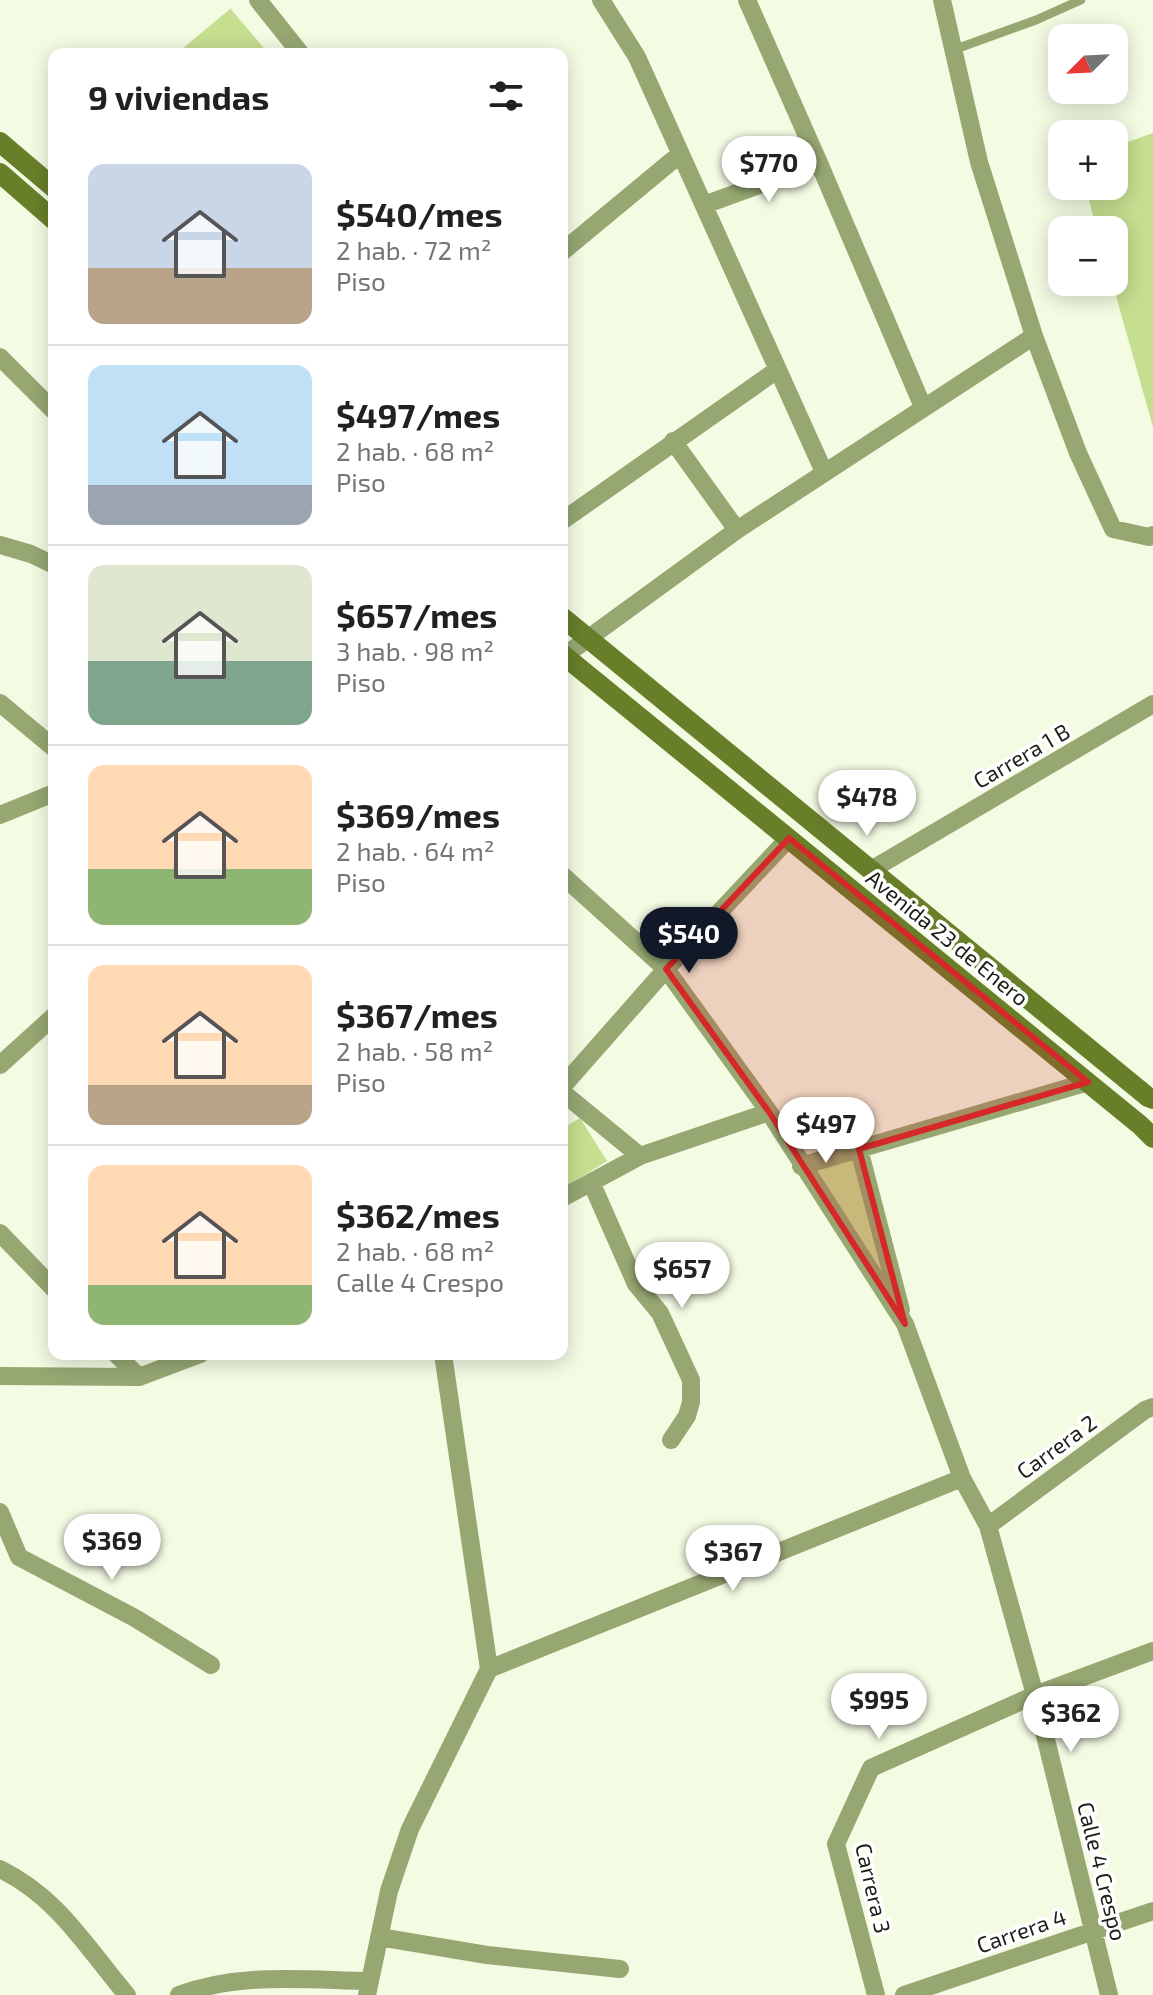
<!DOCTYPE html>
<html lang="es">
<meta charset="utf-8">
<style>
:root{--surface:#fff;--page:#f2f2f2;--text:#202124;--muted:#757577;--line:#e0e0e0;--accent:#111827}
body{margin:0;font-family:"Exo 2",sans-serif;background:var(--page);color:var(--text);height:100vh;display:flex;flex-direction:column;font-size:30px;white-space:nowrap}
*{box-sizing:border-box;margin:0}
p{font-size:26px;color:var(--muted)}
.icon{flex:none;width:44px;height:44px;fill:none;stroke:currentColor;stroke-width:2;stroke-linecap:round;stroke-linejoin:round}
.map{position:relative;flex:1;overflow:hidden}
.sheet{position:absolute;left:48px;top:48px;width:520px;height:1312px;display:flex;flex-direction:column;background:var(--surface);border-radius:16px;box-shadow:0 4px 20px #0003}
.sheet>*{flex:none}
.needle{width:52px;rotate:246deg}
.controls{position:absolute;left:1048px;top:24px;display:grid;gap:16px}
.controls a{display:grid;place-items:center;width:80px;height:80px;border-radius:16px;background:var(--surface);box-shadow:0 4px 20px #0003;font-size:40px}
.price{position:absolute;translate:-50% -68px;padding:0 18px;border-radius:28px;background:#fff;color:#222;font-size:26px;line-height:52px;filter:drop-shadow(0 2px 4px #0008)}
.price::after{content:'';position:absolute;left:50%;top:48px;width:24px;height:18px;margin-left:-12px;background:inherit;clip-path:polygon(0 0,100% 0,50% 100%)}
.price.current{background:var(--accent);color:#fff}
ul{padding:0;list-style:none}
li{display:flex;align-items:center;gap:24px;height:200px;padding:0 40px}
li+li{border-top:2px solid var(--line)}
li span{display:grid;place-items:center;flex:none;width:224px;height:160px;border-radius:16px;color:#555}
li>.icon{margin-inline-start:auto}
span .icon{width:96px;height:96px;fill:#fffc;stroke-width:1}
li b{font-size:34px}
h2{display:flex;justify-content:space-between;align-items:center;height:96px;padding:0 40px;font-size:34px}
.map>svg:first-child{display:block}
.green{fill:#c5de90}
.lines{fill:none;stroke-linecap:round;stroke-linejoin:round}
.lane{stroke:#96a772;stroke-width:9}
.street{stroke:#96a772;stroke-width:18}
.secondary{stroke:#687f2a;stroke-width:20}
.marked{fill:#d62828;fill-opacity:0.2;stroke:#d62828;stroke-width:6;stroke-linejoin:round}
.labels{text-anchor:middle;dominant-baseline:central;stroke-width:7;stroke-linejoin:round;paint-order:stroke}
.street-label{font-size:22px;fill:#1c1f17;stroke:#fff}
</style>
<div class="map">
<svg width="1153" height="1995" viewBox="0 0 1153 1995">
<rect width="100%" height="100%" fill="#f3fbe3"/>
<!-- green -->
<path class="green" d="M230 8 269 54H176L230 9Z
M1153 133V427L1112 282H1114V230H1097L1085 186H1114V147Z
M580 1118 607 1161 562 1189V1129Z
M856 1158 889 1292 812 1171Z"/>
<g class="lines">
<!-- lane -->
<path class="lane" d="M953 50 1036 20 1081 0"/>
<!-- street -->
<path class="street" d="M258 0 301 54
M601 0 637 57 824 472
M747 0 819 163 923 407
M942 0 979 162 1034 336 1078 453 1113 529 1149 537 1153 535
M704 205 819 163
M562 252 679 155
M0 357 54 411
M673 441 737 530
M562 521 777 370
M0 545 31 554 54 565
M564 656 737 530 1034 336
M0 703 54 748
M0 815 54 793
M871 870 1153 704
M562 875 666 969 769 1112 905 1324 962 1478 988 1526 1035 1695 1109 1995
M0 1065 54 1016
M562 1087 666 969 789 838
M562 1092 640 1156
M859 1149 901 1310
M801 1166 1088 1082
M591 1182 636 1284 660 1313 691 1380V1402L687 1416 671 1440
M562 1198 640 1156 769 1112
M0 1233 54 1289
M116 1354 139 1377
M0 1376 139 1377 200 1354
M0 1512 19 1557 135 1618 211 1665
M988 1526 1145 1410 1153 1407
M489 1669 962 1478
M0 1869C59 1898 86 1947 127 1995
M379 1937 487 1955 620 1969
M179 1995C240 1972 306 1980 370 1981
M367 1995 389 1891 410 1829 489 1669 443 1354
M876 1995 836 1844 871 1768 1035 1695 1153 1651
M904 1995 1153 1911"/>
<!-- secondary -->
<path class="secondary" d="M0 142 54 188
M0 173 54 220
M562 617 1148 1097 1153 1099
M562 654 1140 1125 1153 1138"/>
</g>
<!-- marked area -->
<path class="marked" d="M789 838 1088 1082 859 1149 905 1324 769 1112 666 969Z"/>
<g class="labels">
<!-- street labels -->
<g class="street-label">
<text transform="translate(1021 755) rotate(-30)">Carrera 1 B</text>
<text transform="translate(948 937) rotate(39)">Avenida 23 de Enero</text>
<text transform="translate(1056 1446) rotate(-36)">Carrera 2</text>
<text transform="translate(1103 1871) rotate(76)">Calle 4 Crespo</text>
<text transform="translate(874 1888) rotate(77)">Carrera 3</text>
<text transform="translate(1021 1930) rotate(-19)">Carrera 4</text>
</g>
</g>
</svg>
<div class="controls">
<a><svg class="needle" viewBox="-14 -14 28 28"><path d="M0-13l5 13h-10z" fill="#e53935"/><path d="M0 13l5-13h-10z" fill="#757577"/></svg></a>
<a>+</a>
<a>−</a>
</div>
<b class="price" style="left:769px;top:204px">$770</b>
<b class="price" style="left:867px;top:838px">$478</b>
<b class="price current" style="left:689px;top:975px">$540</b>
<b class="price" style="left:826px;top:1165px">$497</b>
<b class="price" style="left:682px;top:1310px">$657</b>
<b class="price" style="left:112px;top:1582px">$369</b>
<b class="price" style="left:733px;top:1593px">$367</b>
<b class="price" style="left:879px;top:1741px">$995</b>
<b class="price" style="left:1071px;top:1754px">$362</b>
<section class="sheet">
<h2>9 viviendas<svg class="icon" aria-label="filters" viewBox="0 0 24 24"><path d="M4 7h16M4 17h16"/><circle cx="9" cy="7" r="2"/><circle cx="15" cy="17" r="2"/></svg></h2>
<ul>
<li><span style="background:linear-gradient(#c9d6e8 65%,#b9a48a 0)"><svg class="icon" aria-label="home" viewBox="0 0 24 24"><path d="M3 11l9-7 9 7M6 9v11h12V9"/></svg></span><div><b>$540/mes</b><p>2 hab. · 72 m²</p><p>Piso</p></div></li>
<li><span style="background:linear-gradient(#bfe0f5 75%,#9aa5b1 0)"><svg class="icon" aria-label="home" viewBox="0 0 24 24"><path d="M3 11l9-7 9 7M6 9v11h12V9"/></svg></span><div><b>$497/mes</b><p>2 hab. · 68 m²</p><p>Piso</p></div></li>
<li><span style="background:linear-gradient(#dfe7d0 60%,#7fa58c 0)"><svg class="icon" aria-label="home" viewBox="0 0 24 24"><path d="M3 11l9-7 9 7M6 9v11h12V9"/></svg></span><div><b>$657/mes</b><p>3 hab. · 98 m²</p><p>Piso</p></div></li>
<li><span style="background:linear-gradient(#ffd9b3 65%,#8fb573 0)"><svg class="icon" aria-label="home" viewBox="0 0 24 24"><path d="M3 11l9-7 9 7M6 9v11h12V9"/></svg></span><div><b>$369/mes</b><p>2 hab. · 64 m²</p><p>Piso</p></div></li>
<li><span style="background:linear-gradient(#ffd9b3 75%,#b9a48a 0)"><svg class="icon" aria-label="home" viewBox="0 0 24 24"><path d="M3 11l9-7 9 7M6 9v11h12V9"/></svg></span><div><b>$367/mes</b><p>2 hab. · 58 m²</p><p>Piso</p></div></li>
<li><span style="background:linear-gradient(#ffd9b3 75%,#8fb573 0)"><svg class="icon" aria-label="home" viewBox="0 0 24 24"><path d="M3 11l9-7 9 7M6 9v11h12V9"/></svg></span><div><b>$362/mes</b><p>2 hab. · 68 m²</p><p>Calle 4 Crespo</p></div></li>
</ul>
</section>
</div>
